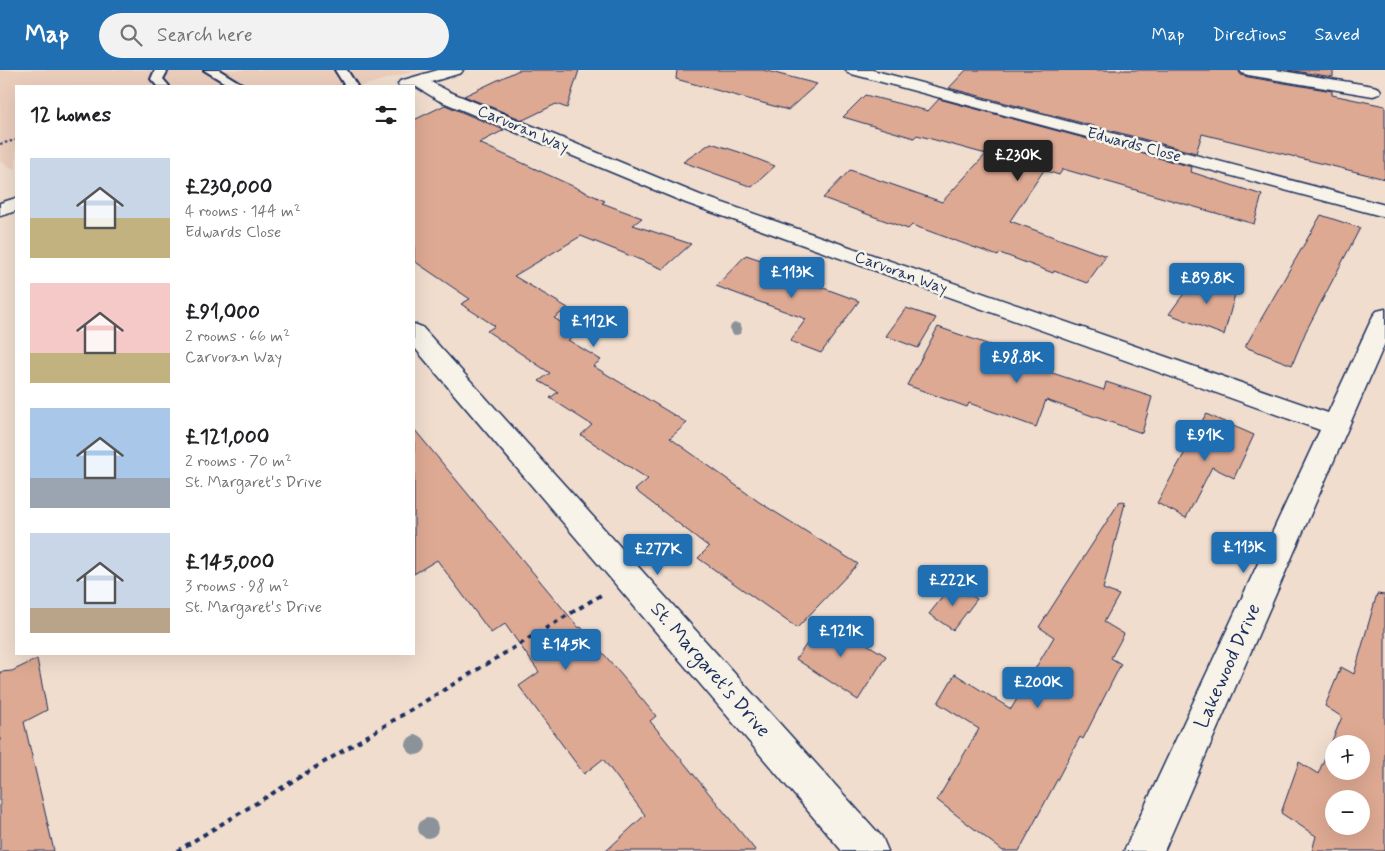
<!DOCTYPE html>
<meta charset="utf-8">
<style>
:root{--surface:#fff;--page:#f2f2f2;--text:#202124;--muted:#757577;--accent:#1f6fb2}
body{margin:0;font-family:Mynerve,sans-serif;background:var(--page);color:var(--text);height:100vh;display:flex;flex-direction:column;font-size:19px;white-space:nowrap}
*{box-sizing:border-box;margin:0}
p{font-size:16px;color:var(--muted)}
.icon{flex:none;width:28px;height:28px;fill:none;stroke:currentColor;stroke-width:2;stroke-linecap:round;stroke-linejoin:round}
.map{position:relative;flex:1;overflow:hidden}
.side{position:absolute;left:15px;top:15px;width:400px;height:570px;display:flex;flex-direction:column;background:var(--surface);border-radius:0px;box-shadow:0 5px 20px #0002}
.side>*{flex:none}
.controls{position:absolute;left:1325px;top:665px;display:grid;gap:10px}
.controls a{display:grid;place-items:center;width:45px;height:45px;border-radius:50%;background:var(--surface);box-shadow:0 5px 20px #0002;font-size:25px}
.price{position:absolute;translate:-50% -42px;padding:0 11px;border-radius:5px;background:var(--accent);color:#fff;font-size:16px;line-height:32px;filter:drop-shadow(0 1px 2px #0008)}
.price::after{content:'';position:absolute;left:50%;top:30px;width:15px;height:11px;margin-left:-8px;background:inherit;clip-path:polygon(0 0,100% 0,50% 100%)}
.price.current{background:#222;color:#fff}
ul{padding:0;list-style:none}
li{display:flex;align-items:center;gap:15px;height:125px;padding:0 15px}
li span{display:grid;place-items:center;flex:none;width:140px;height:100px;border-radius:0px;color:#555}
li>.icon{margin-inline-start:auto}
span .icon{width:60px;height:60px;fill:#fffc;stroke-width:1}
li b{font-size:21px}
h2{display:flex;justify-content:space-between;align-items:center;height:60px;padding:0 15px;font-size:21px}
header{display:flex;align-items:center;gap:30px;box-sizing:border-box;height:70px;padding:0 25px;background:var(--accent);color:#fff}
header strong{font-size:24px}
nav{display:flex;gap:28px;margin-inline-start:auto;font-size:18px}
.search{width:350px;height:45px;background:var(--page);display:flex;align-items:center;gap:12px;box-sizing:border-box;padding:0 18px;border-radius:28px;color:var(--muted);font-size:19px}
.map>svg:first-child{display:block}
.built{fill:#ebcdbc}
.building{fill:#dea993;stroke:#1b2f5e;fill-rule:evenodd}
.lines{fill:none;stroke-linecap:round;stroke-linejoin:round}
.service-casing{stroke:#1b2f5e;stroke-width:4}
.minor-casing{stroke:#1b2f5e;stroke-width:3}
.path-far1{stroke:#1b2f5e;stroke-width:2;stroke-dasharray:2.5 2.5;stroke-linecap:butt}
.path{stroke:#1b2f5e;stroke-width:4;stroke-dasharray:5 5;stroke-linecap:butt}
.service{fill:#f7f3e8;fill-rule:evenodd}
.minor{fill:#f7f3e8;fill-rule:evenodd}
.tree{fill:#8c929a}
.labels{text-anchor:middle;dominant-baseline:central;stroke-width:5;stroke-linejoin:round;paint-order:stroke}
.far-street-label{font-size:16px;fill:#1b2f5e;stroke:#f7f3e8}
.street-label{font-size:20px;fill:#1b2f5e;stroke:#f7f3e8}
</style>
<header>
<strong>Map</strong>
<div class="search"><svg class="icon" aria-label="search" viewBox="0 0 24 24"><circle cx="10" cy="10" r="6"/><path d="M15 15l6 6"/></svg>Search here</div>
<nav><a>Map</a><a>Directions</a><a>Saved</a></nav>
</header>
<div class="map">
<svg width="1385" height="781" viewBox="0 0 1385 781">
<rect width="100%" height="100%" fill="#f0ddce"/>
<filter id="ink" filterUnits="userSpaceOnUse"><feTurbulence type="fractalNoise" baseFrequency=".02" numOctaves="2"/><feDisplacementMap in="SourceGraphic" scale="10" xChannelSelector="R" yChannelSelector="G"/><feConvolveMatrix kernelMatrix="1 2 1 2 8 2 1 2 1" color-interpolation-filters="sRGB"/></filter>
<g filter="url(#ink)">
<!-- built -->
<path class="built" d="M0 0H418L362 16H16V100L0 91Z"/>
<!-- building -->
<path class="building" d="M519 0H579L567 38 556 34 523 50 464 26Z
M677 0H763L817 14 788 40 676 9Z
M966 0H1238L1241 5 1248 7 1332 21V25L1385 36V109L1202 64 1196 83 949 18Z
M1288 0H1333V7Z
M865 25 928 41 939 29 1192 97 1191 102 1262 125 1254 154 1063 99 1059 105 1044 100 1010 151 1106 186 1087 213 1054 201 1053 203 1000 183 998 186 912 155 908 159 823 128 850 100 942 132 986 84 917 65 914 68 843 47Z
M445 35 504 60 479 73 605 131 602 133 642 148 633 155 691 174 663 199 581 166 514 206 568 238 554 248 578 263 568 270 601 290 593 296 687 353 670 368 759 432 858 494 797 558 698 488 709 477 635 420 648 409 581 365 592 355 550 328 558 322 539 311 550 303 487 261 495 256 461 234 470 229 414 191V50Z
M711 73 739 82 775 96 752 117 683 92Z
M1321 145 1360 158 1306 261 1292 295 1245 277Z
M746 185 803 204 799 209 859 231 821 283 790 271 806 249 716 216Z
M1206 206 1237 217 1224 265 1169 244 1188 218 1197 221Z
M906 238 936 248 918 278 886 266Z
M938 257 1036 291 1034 297 1104 320 1106 312 1152 327 1142 363 1046 330 1036 357 969 333 967 337 907 315Z
M1206 344 1254 365 1234 408 1212 397 1186 448 1157 433Z
M414 359 579 558 581 557 656 646 650 651 756 781H606L645 745 603 689 584 704 519 616 539 602 505 554 491 563 437 490 414 504Z
M1120 431 1125 433 1103 519 1119 525 1104 552 1124 564 1111 588 1121 594 1083 669 1080 667 1019 781H1003L937 730 979 659 938 633 955 604 1011 639 1054 567 1039 557Z
M953 514 977 529 953 560 929 544Z
M1377 524 1385 525V781H1312L1316 766 1281 743 1299 692 1318 704 1342 647 1325 636 1341 597 1354 604ZM1334 674H1361V701H1334ZM1334 729H1361V756H1334Z
M825 548 886 586 858 630 796 589Z
M37 589 47 640 24 652 54 781H0V602L12 601Z"/>
<g class="lines">
<!-- service casing -->
<g class="service-casing">
<path id="service" d="M155 0H168L163 9 169 16H157L151 9Z
M204 0H219L245 16H230Z
M335 0H347L357 16H345Z"/>
</g>
<!-- minor casing -->
<g class="minor-casing">
<path id="minor" d="M438 0H463L461 3 431 12 450 22 700 125 1328 343 1373 246 1377 241 1385 239V273L1164 781H1124L1320 360 686 133 438 30 415 16H399L398 14 400 11Z
M846 0H872L1385 135V147L848 3Z
M1240 0H1276L1373 16 1379 18 1381 21 1379 24 1373 26 1248 5 1242 3Z
M16 128V141L0 146V133Z
M414 254 422 257 882 767 888 781H842L414 277Z"/>
</g>
<!-- path-far1 -->
<path class="path-far1" d="M0 74 16 70"/>
<!-- path -->
<path class="path" d="M177 781 601 525"/>
<!-- service -->
<use href="#service" class="service"/>
<!-- minor -->
<use href="#minor" class="minor"/>
</g>
<!-- trees -->
<g class="tree">
<circle cx="736" cy="259" r="6"/>
<circle cx="416" cy="675" r="10"/>
<circle cx="428" cy="758" r="10"/>
</g>
</g>
<g class="labels">
<!-- far-street labels -->
<g class="far-street-label">
<text transform="translate(523 59) rotate(23)">Carvoran Way</text>
<text transform="translate(1134 75) rotate(15)">Edwards Close</text>
<text transform="translate(901 203) rotate(20)">Carvoran Way</text>
</g>
<!-- street labels -->
<g class="street-label">
<text transform="translate(1228 596) rotate(-66)">Lakewood Drive</text>
<text transform="translate(710 600) rotate(49)">St. Margaret's Drive</text>
</g>
</g>
</svg>
<div class="controls">
<a>+</a>
<a>−</a>
</div>
<b class="price current" style="left:1018px;top:112px">£230K</b>
<b class="price" style="left:792px;top:229px">£113K</b>
<b class="price" style="left:1207px;top:235px">£89.8K</b>
<b class="price" style="left:594px;top:278px">£112K</b>
<b class="price" style="left:1017px;top:314px">£98.8K</b>
<b class="price" style="left:1205px;top:392px">£91K</b>
<b class="price" style="left:1244px;top:504px">£113K</b>
<b class="price" style="left:658px;top:506px">£277K</b>
<b class="price" style="left:953px;top:537px">£222K</b>
<b class="price" style="left:841px;top:588px">£121K</b>
<b class="price" style="left:566px;top:601px">£145K</b>
<b class="price" style="left:1038px;top:639px">£200K</b>
<section class="side">
<h2>12 homes<svg class="icon" aria-label="filters" viewBox="0 0 24 24"><path d="M4 7h16M4 17h16"/><circle cx="9" cy="7" r="2"/><circle cx="15" cy="17" r="2"/></svg></h2>
<ul>
<li><span style="background:linear-gradient(#c9d6e8 60%,#c2b280 0)"><svg class="icon" aria-label="home" viewBox="0 0 24 24"><path d="M3 11l9-7 9 7M6 9v11h12V9"/></svg></span><div><b>£230,000</b><p>4 rooms · 144 m²</p><p>Edwards Close</p></div></li>
<li><span style="background:linear-gradient(#f6c9c9 70%,#c2b280 0)"><svg class="icon" aria-label="home" viewBox="0 0 24 24"><path d="M3 11l9-7 9 7M6 9v11h12V9"/></svg></span><div><b>£91,000</b><p>2 rooms · 66 m²</p><p>Carvoran Way</p></div></li>
<li><span style="background:linear-gradient(#a9c7e8 70%,#9aa5b1 0)"><svg class="icon" aria-label="home" viewBox="0 0 24 24"><path d="M3 11l9-7 9 7M6 9v11h12V9"/></svg></span><div><b>£121,000</b><p>2 rooms · 70 m²</p><p>St. Margaret's Drive</p></div></li>
<li><span style="background:linear-gradient(#c9d6e8 75%,#b9a48a 0)"><svg class="icon" aria-label="home" viewBox="0 0 24 24"><path d="M3 11l9-7 9 7M6 9v11h12V9"/></svg></span><div><b>£145,000</b><p>3 rooms · 98 m²</p><p>St. Margaret's Drive</p></div></li>
</ul>
</section>
</div>
